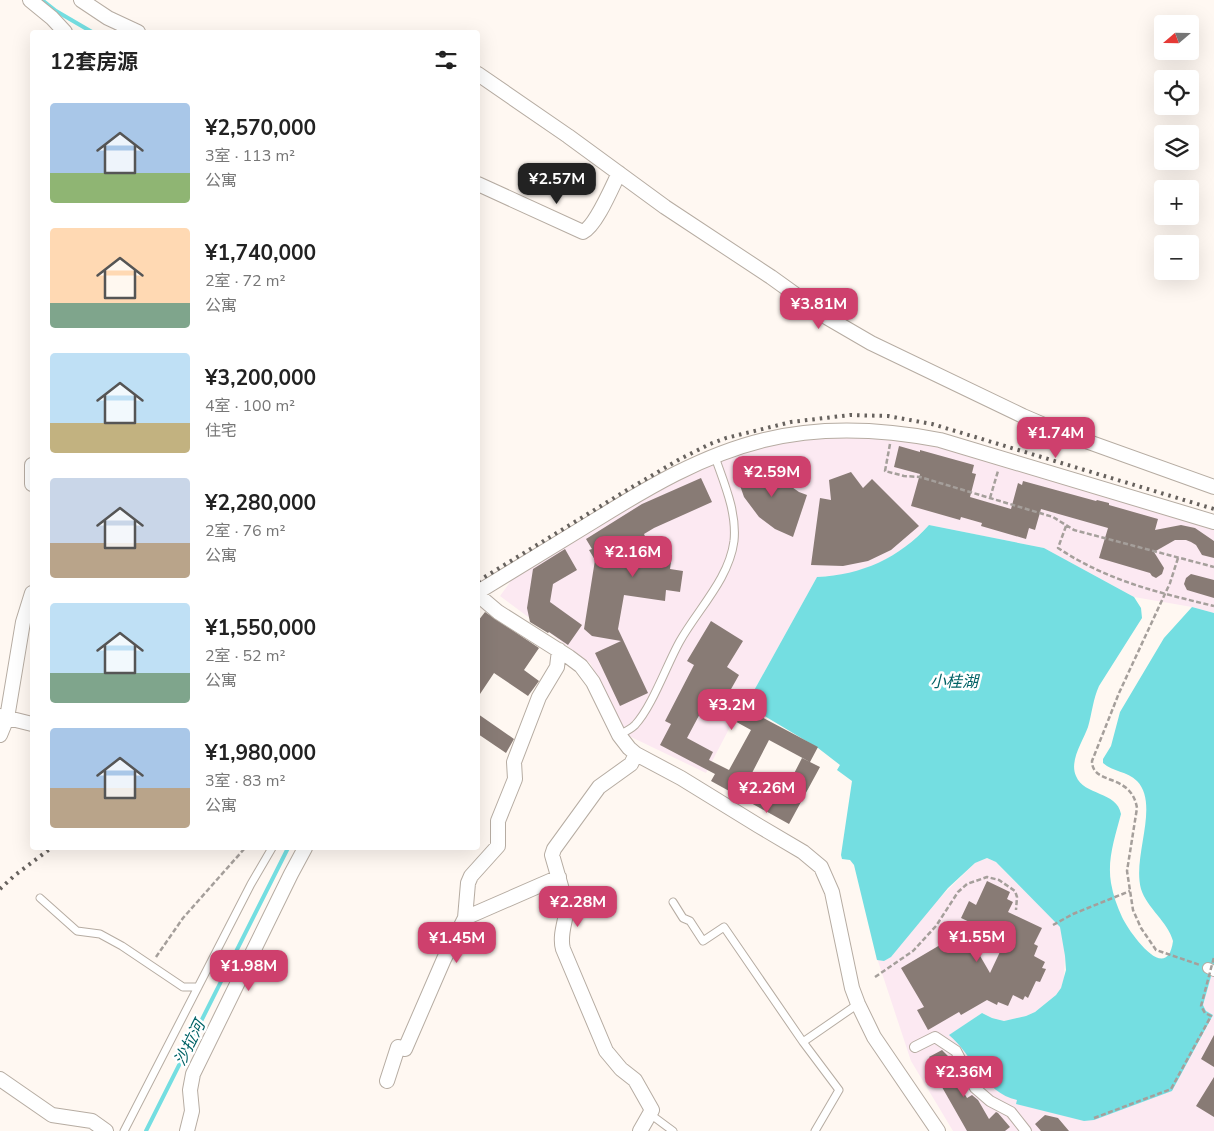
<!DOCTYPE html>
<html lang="zh">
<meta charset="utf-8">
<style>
:root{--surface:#fff;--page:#f2f2f2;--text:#222;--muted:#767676;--accent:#ce406d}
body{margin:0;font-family:"Nunito Sans","Noto Sans SC",sans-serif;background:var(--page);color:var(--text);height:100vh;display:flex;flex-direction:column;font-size:19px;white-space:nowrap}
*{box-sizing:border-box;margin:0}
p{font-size:16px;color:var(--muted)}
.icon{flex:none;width:28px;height:28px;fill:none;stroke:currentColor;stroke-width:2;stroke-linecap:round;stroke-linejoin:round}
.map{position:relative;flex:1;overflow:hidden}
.drawer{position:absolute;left:30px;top:30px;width:450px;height:820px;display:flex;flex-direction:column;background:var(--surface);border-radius:5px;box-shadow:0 5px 20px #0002}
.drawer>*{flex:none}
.needle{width:32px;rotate:250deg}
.fabs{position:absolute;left:1154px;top:15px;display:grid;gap:10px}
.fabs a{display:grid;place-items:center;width:45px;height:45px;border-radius:5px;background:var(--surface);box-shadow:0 5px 20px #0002;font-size:25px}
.price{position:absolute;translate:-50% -42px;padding:0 11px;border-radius:10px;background:var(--accent);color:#fff;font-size:16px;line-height:32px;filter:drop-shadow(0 1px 2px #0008)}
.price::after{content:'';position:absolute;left:50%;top:30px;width:15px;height:11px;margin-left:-8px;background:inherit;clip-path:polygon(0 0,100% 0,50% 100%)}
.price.current{background:#222;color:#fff}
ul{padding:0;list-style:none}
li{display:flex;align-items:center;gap:15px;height:125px;padding:0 20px}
li span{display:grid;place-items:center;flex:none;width:140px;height:100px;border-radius:5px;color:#555}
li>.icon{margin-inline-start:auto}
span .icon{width:60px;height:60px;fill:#fffc;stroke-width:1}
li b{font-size:21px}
h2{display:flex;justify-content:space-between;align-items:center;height:60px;padding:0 20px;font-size:21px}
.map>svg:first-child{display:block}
.commercial{fill:#fce9f2}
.water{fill:#74dee1}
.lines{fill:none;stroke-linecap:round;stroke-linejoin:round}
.stream{stroke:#74dee1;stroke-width:4}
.building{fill:#887b75;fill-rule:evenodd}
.service-casing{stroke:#b6aca2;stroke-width:9}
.pedestrian-casing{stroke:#b6aca2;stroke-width:12}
.minor-casing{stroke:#b6aca2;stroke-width:16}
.path{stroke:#a59f9b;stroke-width:2.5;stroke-dasharray:5 2.5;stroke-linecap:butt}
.service{stroke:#fff;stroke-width:7}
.pedestrian{stroke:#fff;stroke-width:10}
.minor{stroke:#fff;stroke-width:14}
.rail{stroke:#67625e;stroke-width:4;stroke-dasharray:2.5 5;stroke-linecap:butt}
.path-bridge{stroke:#a59f9b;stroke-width:2.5;stroke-dasharray:5 2.5;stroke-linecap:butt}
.labels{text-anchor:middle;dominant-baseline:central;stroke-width:5;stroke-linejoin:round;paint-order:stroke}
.water-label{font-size:16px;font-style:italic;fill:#006265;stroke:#fff}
</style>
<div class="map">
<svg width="1214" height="1131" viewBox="0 0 1214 1131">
<rect width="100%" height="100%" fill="#fff8f2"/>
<!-- commercial -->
<path class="commercial" d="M809 436 918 439 1214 526V613L1192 607 1134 597 1044 548 929 525 907 546 880 563 850 574 817 577 746 705 742 704 706 773 627 735 590 663 500 596 513 578 646 494 744 450Z
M987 858 996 862 1061 927 1065 956 1064 978 1061 988 1056 995 1035 1012 1026 1016 1004 1021 992 1018 982 1013 950 1035 957 1041 1213 1015 1206 1011 1203 1005 1214 966V1131H953L911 1061 876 955 877 960 975 863Z"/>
<!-- water -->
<path class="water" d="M929 525 1044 548 1134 597 1141 608 1142 618 1099 686C1093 699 1092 713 1088 727 1083 741 1069 761 1076 776 1084 796 1117 791 1121 814 1115 837 1107 860 1111 883 1113 895 1117 906 1122 917 1129 932 1167 986 1173 941 1168 922 1147 908 1141 889 1132 856 1160 805 1137 781 1127 771 1113 772 1103 763V759L1111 746 1120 712 1164 638 1192 607 1214 613V966L1203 1005 1206 1011 1213 1015 1172 1091 1094 1120 1084 1121 1016 1104 1017 1100C984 1093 973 1055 949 1035L982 1013 992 1018 1004 1021 1026 1016 1035 1012 1056 995 1061 988 1066 970 1065 956 1060 927 996 862 987 858 975 863 948 888 891 957 884 961 877 960 854 865 850 860 842 859 841 855 852 781 837 770 840 765 818 748 746 705 817 577C862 575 899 558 929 525Z"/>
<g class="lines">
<!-- stream -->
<path class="stream" d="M42 0 56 11 92 32
M146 1131 288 848"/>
</g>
<!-- building -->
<path class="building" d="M899 446 920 452V450L974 465 972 473 976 474 970 497 1011 509 1018 483 1022 485 1023 481 1096 501 1097 500 1109 503V505L1158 519 1155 530 1181 525 1195 528 1214 541V558L1202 555 1196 545 1191 542 1186 540H1175L1154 552 1164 568 1162 574 1156 578 1152 576 1150 573 1099 558 1108 528 1041 509 1035 530 1029 528 1026 539 981 526 982 523 961 517 960 520 911 506 920 474 894 467Z
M775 462 781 476 786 483 799 492 807 495 793 537 775 529 759 517 744 497 736 474Z
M851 472 863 488 872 479 919 526 891 550 868 561 843 566 811 565 820 498 831 500 829 480Z
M701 478 712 502 654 528 644 534 652 552 672 555 670 569 683 571 680 592 666 590 665 601 624 595 618 629 648 693 620 706 595 653 621 641 592 636 584 629 595 560 589 550 592 549 586 539 642 504Z
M565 549 577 570 553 584 550 602 582 625 568 645 549 632 548 633 530 622 527 608 533 569Z
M1191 574 1214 580V598L1187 590 1184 584 1186 578Z
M485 612 539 648 524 670 539 681 528 696 494 673 478 697V621Z
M711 621 743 641 727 667 739 675 726 698 818 747 810 762 769 740 752 773 785 791 802 758 820 767 789 824 711 781 715 774 660 745 671 724 665 721 694 665 687 661ZM703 708 729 722 731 719 751 730 729 770 709 760 713 752 687 738Z
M478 714 514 739 506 753 478 734Z
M987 881 1010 892 1007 899 1013 902 1008 912 1042 928 1034 944 1038 946 1034 956 1045 962 1042 968 1046 969 1040 982 1036 981 1028 998 1025 996 1023 1000 1013 995 1008 1006 998 1002 997 1005 987 1000 961 1015 959 1012 928 1030 917 1010 924 1007 901 968 940 945 938 941 943 938 941 934 961 923 990 973 1006 939 961 918 969 901 976 905Z
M1214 1035V1067L1201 1059Z
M942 1050 948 1056H951L959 1071 953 1074 967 1098 972 1095 978 1100 989 1119 996 1112 998 1113 1010 1127 1005 1131H967L930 1066 934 1064 929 1057Z
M1214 1077V1117L1196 1106Z
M1045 1115 1058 1118 1069 1131H1041L1035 1124Z"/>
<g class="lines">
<!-- service casing -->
<g class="service-casing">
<path id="service" d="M619 735C625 732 631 729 635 725 652 707 667 664 680 641 698 609 729 579 734 541 737 512 724 483 715 457
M40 898 77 931 100 934 122 946 183 987H198
M673 902 683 918 690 921 703 941 724 927 803 1042 839 1090 815 1131
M803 1042 858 1004
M650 1114 673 1131
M124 1131 251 884 272 848"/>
</g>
<!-- pedestrian casing -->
<g class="pedestrian-casing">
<path id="pedestrian" d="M1208 968 1214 971
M915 1047 935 1037 956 1051 975 1088 990 1101 1011 1112 1026 1131"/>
</g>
<!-- minor casing -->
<g class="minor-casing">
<path id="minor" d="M30 0 52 18 65 32
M81 0 108 18 138 32
M478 74 568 136 665 207 771 277 828 318 871 343 1023 416 1058 431 1214 487
M478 184 583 232C596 226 612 187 619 173
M32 465V484
M478 592C516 569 555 545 594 521 647 488 702 455 764 440 821 426 883 429 940 440L1214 522
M478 595 498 612 569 657 581 666 593 682 619 735 629 748 636 754 681 778 759 826 803 852 821 867 832 892 852 988 858 1004 874 1037 938 1131
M0 716 32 724
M0 735 7 718 23 622 32 593
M636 754 631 764 599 787 554 849 552 855 567 907C566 921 559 935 563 949L606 1051 621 1069 635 1080 652 1110 640 1131
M465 918 468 883 471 876 498 846V821L515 779 514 762 539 697 557 667 559 650
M0 1079 52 1115 92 1121 106 1131
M387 1081 398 1047 405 1049 444 959 465 918 559 877
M187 1131 192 1111 190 1090 193 1074 291 874 305 848"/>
</g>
<!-- path -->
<path class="path" d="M890 444 885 471 904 476 920 477 1053 517 1074 530 1214 567
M990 498 998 471
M1066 526 1058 548C1108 581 1156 592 1214 606
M1178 558 1170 583 1119 693 1092 761C1092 786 1131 772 1137 808L1127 871 1133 910 1141 928 1156 950 1200 965
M1053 925 1073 914 1130 891
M156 957 183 918 245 848
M875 977 913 951 936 926 958 892 967 884 987 877 999 880 1015 891 1017 897 1016 910"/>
<!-- service -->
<use href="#service" class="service"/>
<!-- pedestrian -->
<use href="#pedestrian" class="pedestrian"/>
<!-- minor -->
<use href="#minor" class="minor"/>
<!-- rail -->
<path class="rail" d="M478 581 627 490 680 459 710 444 726 438 791 422 850 415 888 416 932 424 1214 509
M0 889 14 876 51 848"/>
<!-- path-bridge -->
<path class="path-bridge" d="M1094 1118 1171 1089 1211 1016 1205 1013 1201 1006 1214 957"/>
</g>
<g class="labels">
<!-- water labels -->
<g class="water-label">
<text x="954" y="682">小桂湖</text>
<text transform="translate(190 1043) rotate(-63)">沙拉河</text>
</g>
</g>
</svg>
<div class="fabs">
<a><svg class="needle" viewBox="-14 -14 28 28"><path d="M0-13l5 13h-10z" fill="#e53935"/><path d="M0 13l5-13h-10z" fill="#767676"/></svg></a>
<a><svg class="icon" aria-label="locate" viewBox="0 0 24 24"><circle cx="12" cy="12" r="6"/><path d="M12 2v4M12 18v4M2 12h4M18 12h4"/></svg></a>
<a><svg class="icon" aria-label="layers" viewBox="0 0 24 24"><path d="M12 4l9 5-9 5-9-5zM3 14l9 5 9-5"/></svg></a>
<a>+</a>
<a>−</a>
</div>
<b class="price current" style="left:557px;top:205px">¥2.57M</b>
<b class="price" style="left:819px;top:330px">¥3.81M</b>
<b class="price" style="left:1056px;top:459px">¥1.74M</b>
<b class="price" style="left:772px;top:498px">¥2.59M</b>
<b class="price" style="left:633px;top:578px">¥2.16M</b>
<b class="price" style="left:732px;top:731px">¥3.2M</b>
<b class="price" style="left:767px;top:814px">¥2.26M</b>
<b class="price" style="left:578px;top:928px">¥2.28M</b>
<b class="price" style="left:977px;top:963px">¥1.55M</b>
<b class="price" style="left:457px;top:964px">¥1.45M</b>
<b class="price" style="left:249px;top:992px">¥1.98M</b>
<b class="price" style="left:964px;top:1098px">¥2.36M</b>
<section class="drawer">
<h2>12套房源<svg class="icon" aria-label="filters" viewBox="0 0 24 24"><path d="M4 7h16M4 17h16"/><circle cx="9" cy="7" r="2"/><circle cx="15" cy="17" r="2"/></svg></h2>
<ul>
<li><span style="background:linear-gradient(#a9c7e8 70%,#8fb573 0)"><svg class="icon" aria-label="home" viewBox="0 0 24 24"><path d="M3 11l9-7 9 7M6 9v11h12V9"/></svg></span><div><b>¥2,570,000</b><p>3室 · 113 m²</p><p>公寓</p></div></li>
<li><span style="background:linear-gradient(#ffd9b3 75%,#7fa58c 0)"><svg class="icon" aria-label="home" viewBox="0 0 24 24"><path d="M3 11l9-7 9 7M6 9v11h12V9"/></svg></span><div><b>¥1,740,000</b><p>2室 · 72 m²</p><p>公寓</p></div></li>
<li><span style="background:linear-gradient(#bfe0f5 70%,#c2b280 0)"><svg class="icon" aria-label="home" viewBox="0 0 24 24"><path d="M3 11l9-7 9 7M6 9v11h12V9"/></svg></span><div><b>¥3,200,000</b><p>4室 · 100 m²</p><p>住宅</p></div></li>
<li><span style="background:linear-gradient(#c9d6e8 65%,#b9a48a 0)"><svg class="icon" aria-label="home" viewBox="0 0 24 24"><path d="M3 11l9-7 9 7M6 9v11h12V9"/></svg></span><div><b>¥2,280,000</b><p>2室 · 76 m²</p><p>公寓</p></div></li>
<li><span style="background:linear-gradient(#bfe0f5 70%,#7fa58c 0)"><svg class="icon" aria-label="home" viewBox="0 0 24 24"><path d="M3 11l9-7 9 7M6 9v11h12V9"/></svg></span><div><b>¥1,550,000</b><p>2室 · 52 m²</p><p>公寓</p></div></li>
<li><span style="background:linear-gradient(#a9c7e8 60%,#b9a48a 0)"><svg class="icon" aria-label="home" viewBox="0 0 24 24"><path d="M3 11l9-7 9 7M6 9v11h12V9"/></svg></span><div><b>¥1,980,000</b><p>3室 · 83 m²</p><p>公寓</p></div></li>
</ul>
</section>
</div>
